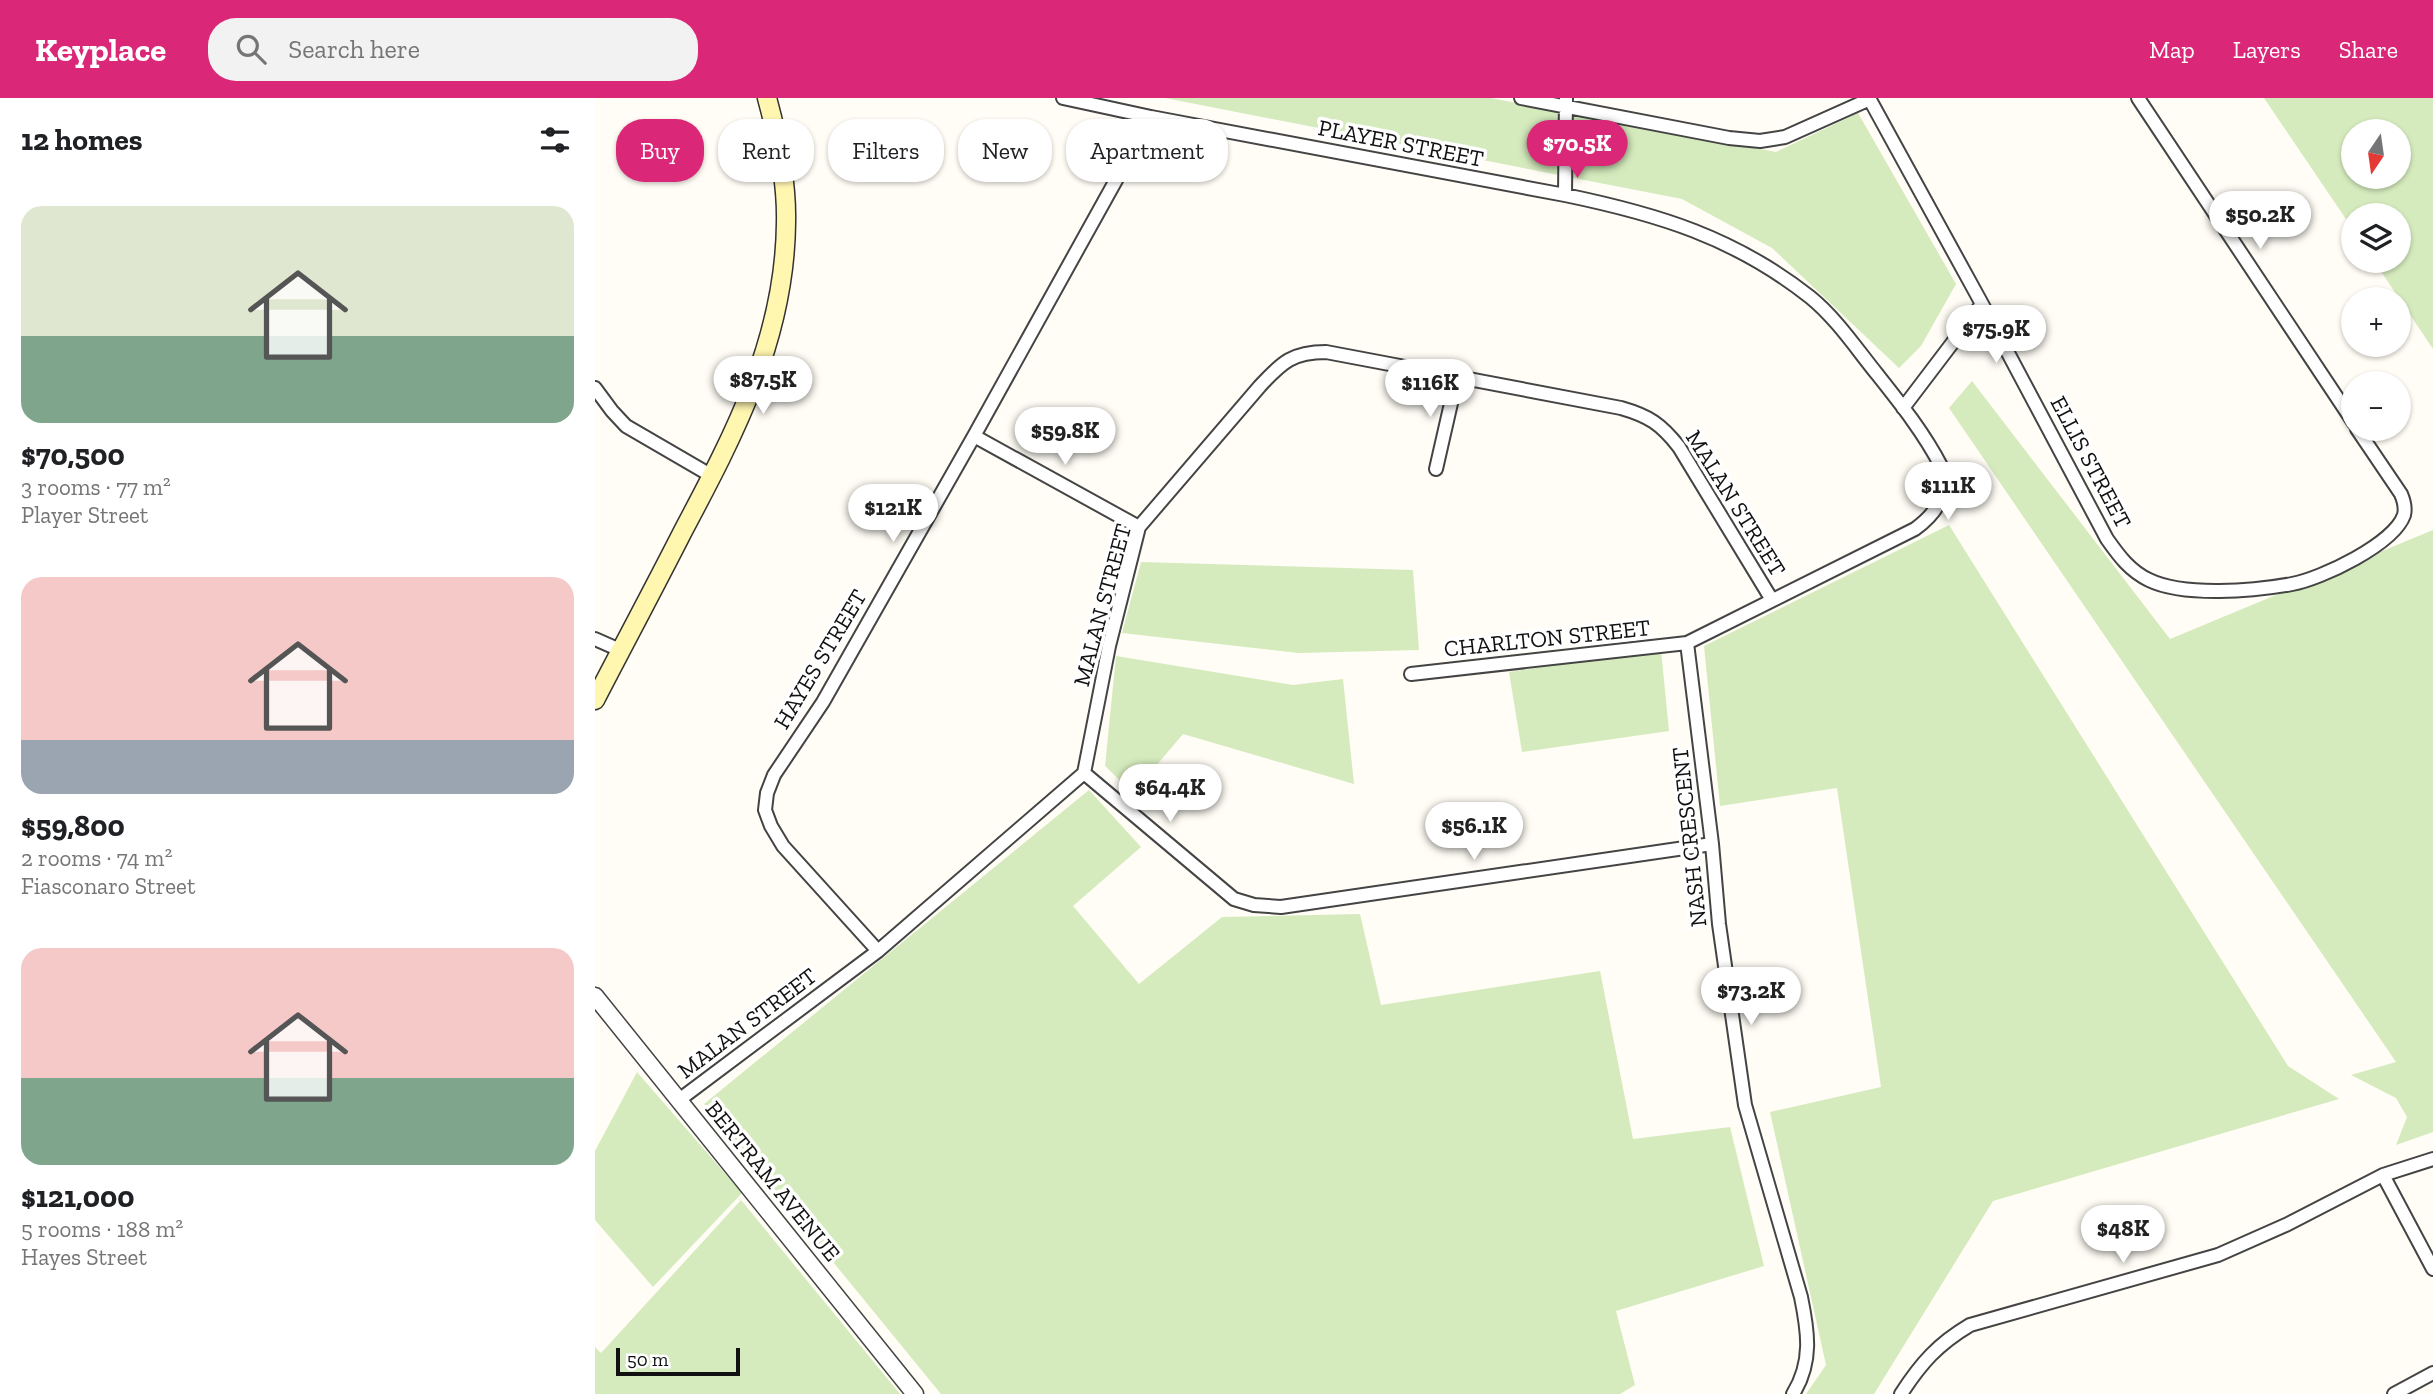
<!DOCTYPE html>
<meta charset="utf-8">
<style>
:root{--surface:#fff;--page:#f2f2f2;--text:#202124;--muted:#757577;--accent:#db2777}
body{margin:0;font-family:"Zilla Slab",serif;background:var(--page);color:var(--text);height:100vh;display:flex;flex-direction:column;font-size:26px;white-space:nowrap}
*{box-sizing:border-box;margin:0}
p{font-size:23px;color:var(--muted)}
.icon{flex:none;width:38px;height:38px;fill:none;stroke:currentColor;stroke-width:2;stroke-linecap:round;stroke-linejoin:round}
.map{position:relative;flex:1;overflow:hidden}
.panel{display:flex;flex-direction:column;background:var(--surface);width:595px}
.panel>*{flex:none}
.hud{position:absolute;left:21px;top:21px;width:665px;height:63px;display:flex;gap:14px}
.needle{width:46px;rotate:193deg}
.buttons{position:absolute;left:1746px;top:21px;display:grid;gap:14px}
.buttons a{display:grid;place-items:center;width:70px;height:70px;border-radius:50%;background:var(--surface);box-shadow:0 2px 5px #0004;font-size:35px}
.scale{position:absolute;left:21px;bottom:18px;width:124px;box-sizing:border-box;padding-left:7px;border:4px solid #111;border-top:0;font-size:19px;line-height:24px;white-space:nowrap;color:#111;-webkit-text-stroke:5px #fff;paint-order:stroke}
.price{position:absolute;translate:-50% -60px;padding:0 16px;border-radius:24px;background:#fff;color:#222;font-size:23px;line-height:46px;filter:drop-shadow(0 2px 4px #0008)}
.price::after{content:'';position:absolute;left:50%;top:42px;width:21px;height:16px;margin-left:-10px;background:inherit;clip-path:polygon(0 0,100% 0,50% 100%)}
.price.on{background:var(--accent);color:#fff}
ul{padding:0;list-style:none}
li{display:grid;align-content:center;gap:14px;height:371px;padding:0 21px}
li span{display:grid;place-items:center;height:217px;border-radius:21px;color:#555}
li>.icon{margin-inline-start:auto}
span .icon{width:126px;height:126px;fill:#fffc;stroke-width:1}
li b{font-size:30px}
h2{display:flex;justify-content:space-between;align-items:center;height:84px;padding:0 21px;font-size:30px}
.chip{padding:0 24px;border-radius:28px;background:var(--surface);box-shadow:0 2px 5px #0004;font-size:24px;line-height:63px}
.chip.on{background:var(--accent);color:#fff}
header{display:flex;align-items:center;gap:42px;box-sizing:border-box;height:98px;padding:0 35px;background:var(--accent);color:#fff}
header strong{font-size:33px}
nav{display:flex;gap:38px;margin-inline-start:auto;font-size:24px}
.search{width:490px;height:63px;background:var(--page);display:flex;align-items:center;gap:18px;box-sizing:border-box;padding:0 24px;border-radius:28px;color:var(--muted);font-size:26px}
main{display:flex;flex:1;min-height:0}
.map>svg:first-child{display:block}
.green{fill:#d5ebbd;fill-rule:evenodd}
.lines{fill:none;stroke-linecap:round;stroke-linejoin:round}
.minor-casing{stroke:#444;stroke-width:16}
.tertiary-casing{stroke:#444;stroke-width:19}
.secondary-casing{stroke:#333;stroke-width:21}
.minor{stroke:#fff;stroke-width:12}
.tertiary{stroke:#fff;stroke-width:16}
.secondary{stroke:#fff6b0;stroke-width:18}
.labels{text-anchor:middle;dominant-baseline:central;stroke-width:7;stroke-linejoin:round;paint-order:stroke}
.street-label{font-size:23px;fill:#111;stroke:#fff}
</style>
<header>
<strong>Keyplace</strong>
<div class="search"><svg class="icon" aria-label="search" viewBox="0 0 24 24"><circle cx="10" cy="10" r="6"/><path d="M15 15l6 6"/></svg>Search here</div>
<nav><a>Map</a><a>Layers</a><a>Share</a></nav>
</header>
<main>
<section class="panel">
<h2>12 homes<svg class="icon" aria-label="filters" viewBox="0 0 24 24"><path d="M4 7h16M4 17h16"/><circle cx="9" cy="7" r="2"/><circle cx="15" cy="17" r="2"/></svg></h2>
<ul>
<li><span style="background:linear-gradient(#dfe7d0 60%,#7fa58c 0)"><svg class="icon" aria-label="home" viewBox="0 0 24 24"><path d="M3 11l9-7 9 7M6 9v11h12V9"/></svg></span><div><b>$70,500</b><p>3 rooms · 77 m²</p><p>Player Street</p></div></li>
<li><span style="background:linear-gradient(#f6c9c9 75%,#9aa5b1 0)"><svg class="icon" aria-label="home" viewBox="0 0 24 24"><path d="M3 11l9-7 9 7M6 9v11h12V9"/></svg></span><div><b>$59,800</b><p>2 rooms · 74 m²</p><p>Fiasconaro Street</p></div></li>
<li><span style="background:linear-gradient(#f6c9c9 60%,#7fa58c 0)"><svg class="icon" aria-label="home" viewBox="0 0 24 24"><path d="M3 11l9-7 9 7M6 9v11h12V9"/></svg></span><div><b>$121,000</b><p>5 rooms · 188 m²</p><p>Hayes Street</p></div></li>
</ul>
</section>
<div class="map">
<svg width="1838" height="1296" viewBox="0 0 1838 1296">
<rect width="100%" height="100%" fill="#fffdf5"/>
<!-- green -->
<path class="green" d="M570 0H896L1181 54 1263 15 1361 186 1326 248 1304 270 1177 150 1087 101Z
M1669 0H1838V251L1779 163H1804V117H1759V133ZM1759 33H1804V79H1759Z
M1377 283 1575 541 1838 432V1034L1801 1047 1812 1019 1801 1000 1756 977 1801 964 1354 310Z
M1354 427 1693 968 1744 1001 1398 1103 1279 1296H1211L1231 1267 1175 1014 1286 989 1242 690 1125 708 1109 548Z
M546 464 818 472 824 552 704 555 527 535Z
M1066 552 1074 633 927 654 914 574Z
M521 558 698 587 748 581 759 686 588 636 538 695 510 668Z
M494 692 546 749 478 808 544 886 627 819 765 816 786 907 1005 873 1038 1041 1135 1029 1169 1168 1021 1213 1040 1287 1025 1296H346L109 1006Z
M42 974 147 1095 58 1189 0 1122V1053Z
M146 1102 305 1296H0V1249L6 1255Z"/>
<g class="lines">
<!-- minor casing -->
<g class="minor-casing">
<path id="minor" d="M468 0 556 19 970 97C1062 116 1139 139 1215 199 1241 220 1261 250 1282 276 1305 305 1329 335 1346 368 1355 395 1342 415 1320 431L1092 545 816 576
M926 0 1134 40 1165 43 1190 39 1275 1
M1274 0 1387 206 1512 441C1524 458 1535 473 1554 482 1589 499 1659 493 1697 486 1726 481 1799 446 1809 417 1811 409 1809 403 1806 396L1762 331
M1543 0 1759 325
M970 97 971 0
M0 290 17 313 31 328 117 378
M1308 310 1387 206
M379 338 544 429
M841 371 862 279
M0 541 25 552
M1092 545 1117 746 1124 826 1150 1007 1206 1199C1213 1233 1218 1264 1198 1296
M489 675 639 801 659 807 686 809 1117 746
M283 853 188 748 176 728 170 712 172 695 179 677 228 604 379 338 556 19
M84 1002 283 853 489 675 514 548 544 429 665 288C687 264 698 254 731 254L1026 310C1054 318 1066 326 1084 349L1177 502
M1788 1077 1838 1171
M1306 1296C1326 1265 1343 1246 1375 1227L1623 1157 1693 1126 1788 1077 1838 1061
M1799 1296 1838 1275"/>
</g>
<!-- tertiary casing -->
<g class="tertiary-casing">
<path id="tertiary" d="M0 898 320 1296"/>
</g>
<!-- secondary casing -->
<g class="secondary-casing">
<path id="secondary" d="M0 602C29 546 59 490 88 433 140 335 190 240 191 125 192 84 183 40 172 0"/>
</g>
<!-- minor -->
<use href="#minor" class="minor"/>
<!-- tertiary -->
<use href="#tertiary" class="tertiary"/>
<!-- secondary -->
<use href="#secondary" class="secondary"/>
</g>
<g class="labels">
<!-- street labels -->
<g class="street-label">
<text transform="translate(806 45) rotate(11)">PLAYER STREET</text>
<text transform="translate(1496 364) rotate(62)">ELLIS STREET</text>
<text transform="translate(1141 405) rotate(58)">MALAN STREET</text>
<text transform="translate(507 507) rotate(-75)">MALAN STREET</text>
<text transform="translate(952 540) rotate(-6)">CHARLTON STREET</text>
<text transform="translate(225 561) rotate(-59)">HAYES STREET</text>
<text transform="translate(1094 739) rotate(-96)">NASH CRESCENT</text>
<text transform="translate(152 925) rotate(-37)">MALAN STREET</text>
<text transform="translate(178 1083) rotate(51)">BERTRAM AVENUE</text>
</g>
</g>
</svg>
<div class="buttons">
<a><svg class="needle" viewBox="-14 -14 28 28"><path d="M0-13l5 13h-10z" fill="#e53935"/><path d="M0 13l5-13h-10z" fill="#757577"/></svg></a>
<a><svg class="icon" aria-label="layers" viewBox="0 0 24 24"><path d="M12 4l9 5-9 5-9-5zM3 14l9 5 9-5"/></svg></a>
<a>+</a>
<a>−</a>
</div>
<div class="scale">50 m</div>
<b class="price on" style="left:982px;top:82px">$70.5K</b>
<b class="price" style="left:1665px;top:153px">$50.2K</b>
<b class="price" style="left:1401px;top:267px">$75.9K</b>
<b class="price" style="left:168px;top:318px">$87.5K</b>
<b class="price" style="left:835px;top:321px">$116K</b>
<b class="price" style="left:470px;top:369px">$59.8K</b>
<b class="price" style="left:1353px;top:424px">$111K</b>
<b class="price" style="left:298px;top:446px">$121K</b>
<b class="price" style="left:575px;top:726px">$64.4K</b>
<b class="price" style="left:879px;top:764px">$56.1K</b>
<b class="price" style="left:1156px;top:929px">$73.2K</b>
<b class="price" style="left:1528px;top:1167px">$48K</b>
<div class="hud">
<a class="chip on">Buy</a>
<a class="chip">Rent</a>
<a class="chip">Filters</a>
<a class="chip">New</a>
<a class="chip">Apartment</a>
</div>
</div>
</main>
